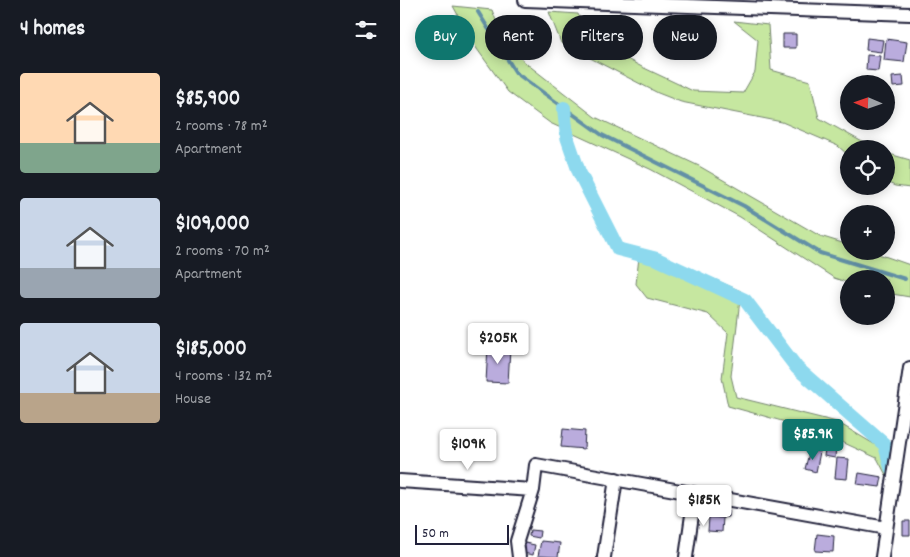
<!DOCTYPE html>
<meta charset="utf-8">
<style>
:root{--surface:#171b24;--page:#20242c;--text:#f1f3f6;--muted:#9ea1a6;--accent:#0f766e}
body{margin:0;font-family:Dekko,sans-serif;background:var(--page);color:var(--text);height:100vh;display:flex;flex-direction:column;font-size:19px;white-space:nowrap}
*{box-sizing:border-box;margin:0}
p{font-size:16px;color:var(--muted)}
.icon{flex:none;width:28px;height:28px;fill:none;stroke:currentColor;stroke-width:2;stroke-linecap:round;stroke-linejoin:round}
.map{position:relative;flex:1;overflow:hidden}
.sheet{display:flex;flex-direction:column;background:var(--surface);width:400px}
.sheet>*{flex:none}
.guide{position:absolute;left:15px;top:15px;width:420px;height:45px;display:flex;gap:10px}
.needle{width:32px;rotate:272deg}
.tools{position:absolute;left:440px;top:75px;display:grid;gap:10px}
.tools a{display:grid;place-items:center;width:55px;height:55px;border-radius:50%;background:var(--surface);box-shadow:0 2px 12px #0003;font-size:25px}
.scale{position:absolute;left:15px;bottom:12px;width:94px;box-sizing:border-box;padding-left:5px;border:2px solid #22223b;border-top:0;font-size:14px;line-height:18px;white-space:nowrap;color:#22223b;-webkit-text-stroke:4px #fff;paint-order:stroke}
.price{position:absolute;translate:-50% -42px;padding:0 11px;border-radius:5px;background:#fff;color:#222;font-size:16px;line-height:32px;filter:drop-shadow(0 1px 2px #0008)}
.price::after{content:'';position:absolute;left:50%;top:30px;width:15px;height:11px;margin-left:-8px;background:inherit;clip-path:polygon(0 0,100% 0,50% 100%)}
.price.active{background:var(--accent);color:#fff}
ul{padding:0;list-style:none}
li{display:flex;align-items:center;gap:15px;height:125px;padding:0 20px}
li span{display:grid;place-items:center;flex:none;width:140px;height:100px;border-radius:5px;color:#555}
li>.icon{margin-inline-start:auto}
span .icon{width:60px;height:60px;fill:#fffc;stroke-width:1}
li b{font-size:21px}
h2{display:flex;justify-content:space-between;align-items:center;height:60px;padding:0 20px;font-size:21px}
.pill{padding:0 18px;border-radius:22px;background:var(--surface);box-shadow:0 2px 12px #0003;font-size:18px;line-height:45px}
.pill.active{background:var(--accent);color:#fff}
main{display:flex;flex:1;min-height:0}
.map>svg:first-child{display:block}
.green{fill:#c6e7a0;stroke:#74846e}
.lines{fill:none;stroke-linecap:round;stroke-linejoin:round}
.stream{stroke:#6290a6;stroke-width:4}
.canal{stroke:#8dd9ee;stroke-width:14}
.building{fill:#baacdd;stroke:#22223b}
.minor-casing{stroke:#22223b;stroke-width:16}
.minor{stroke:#fff;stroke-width:12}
</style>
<main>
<section class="sheet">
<h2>4 homes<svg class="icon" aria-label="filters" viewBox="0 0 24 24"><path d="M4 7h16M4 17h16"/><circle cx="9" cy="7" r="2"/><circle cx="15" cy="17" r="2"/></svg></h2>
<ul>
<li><span style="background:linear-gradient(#ffd9b3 70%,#7fa58c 0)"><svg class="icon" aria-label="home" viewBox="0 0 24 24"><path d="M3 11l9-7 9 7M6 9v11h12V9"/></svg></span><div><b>$85,900</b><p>2 rooms · 78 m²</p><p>Apartment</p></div></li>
<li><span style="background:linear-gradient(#c9d6e8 70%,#9aa5b1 0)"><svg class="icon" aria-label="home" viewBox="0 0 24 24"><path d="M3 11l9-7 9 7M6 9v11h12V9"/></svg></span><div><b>$109,000</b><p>2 rooms · 70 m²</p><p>Apartment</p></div></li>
<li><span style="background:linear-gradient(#c9d6e8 70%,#b9a48a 0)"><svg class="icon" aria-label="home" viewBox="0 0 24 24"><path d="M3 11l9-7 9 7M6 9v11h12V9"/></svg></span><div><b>$185,000</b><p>4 rooms · 132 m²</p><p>House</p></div></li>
</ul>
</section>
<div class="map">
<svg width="510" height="557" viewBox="0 0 510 557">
<rect width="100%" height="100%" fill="#fff"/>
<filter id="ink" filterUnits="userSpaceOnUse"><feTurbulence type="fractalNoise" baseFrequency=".02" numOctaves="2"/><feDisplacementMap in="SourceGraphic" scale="10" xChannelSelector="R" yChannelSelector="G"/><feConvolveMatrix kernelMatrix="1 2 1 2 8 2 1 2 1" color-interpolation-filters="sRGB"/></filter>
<g filter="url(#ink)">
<!-- green -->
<path class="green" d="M53 6 92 10 105 44 127 64 195 117 299 166 420 236 449 245V251H470L510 265V297L486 293V279H449V283L434 278 340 217 250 169 150 123 108 92 77 49Z
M149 12 178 14 189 39 242 67 293 91 343 93 355 72 358 40 334 21 368 25 371 70 410 81 419 118 475 149H449V156L438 146 382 122 281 102 258 93 161 43Z
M486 153 510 160V188L495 186 486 182Z
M253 252 341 291 331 376 336 397 437 422 489 453 486 475 477 458 418 431 328 406 322 378 328 333 308 314 247 298 236 284 239 257Z"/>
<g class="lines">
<!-- stream -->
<path class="stream" d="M78 12 116 73 202 135 344 206 420 253 505 279"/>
<!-- canal -->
<path class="canal" d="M164 108 167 137 179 172 218 249 257 259 345 300 397 368 485 445 491 468"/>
</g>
<!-- building -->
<path class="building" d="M383 34H396V48H383Z
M467 38 483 40 481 52 466 50Z
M486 39 507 42 504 62 484 60Z
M467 55 480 56 478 71 466 70Z
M503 76 504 86 493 87 492 77Z
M88 346 110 348 108 383 86 382Z
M163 429 185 431 184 449 161 447Z
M426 443 436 444 435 458 424 456Z
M410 449 420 452 416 472 405 469Z
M437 458 449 459 447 479 435 478Z
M459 473 482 477 480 487 457 484Z
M318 500 329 501 328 517H317Z
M309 517 323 518 322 532 308 531Z
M503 521H510V535H503Z
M130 530 140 531 139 538 129 536Z
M417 534 434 536 433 552 415 551Z
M141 541 160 543 158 557 138 556Z
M125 543 135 545 133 555 123 553Z"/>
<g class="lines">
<!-- minor casing -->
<g class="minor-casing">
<path id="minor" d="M125 0 510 14
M0 481 133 490
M119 557 117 541 133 490 136 465 486 528
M204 557 216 479
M286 557 295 494
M482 557 510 368"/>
</g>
<!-- minor -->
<use href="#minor" class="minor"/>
</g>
</g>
</svg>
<div class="tools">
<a><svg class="needle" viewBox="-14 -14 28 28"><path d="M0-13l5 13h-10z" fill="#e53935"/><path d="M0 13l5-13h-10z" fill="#9ea1a6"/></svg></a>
<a><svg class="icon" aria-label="locate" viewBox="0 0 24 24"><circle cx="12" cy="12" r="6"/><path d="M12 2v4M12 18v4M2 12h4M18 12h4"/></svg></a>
<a>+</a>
<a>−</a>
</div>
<div class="scale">50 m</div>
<b class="price" style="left:98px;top:365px">$205K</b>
<b class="price active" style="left:413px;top:461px">$85.9K</b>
<b class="price" style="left:68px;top:471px">$109K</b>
<b class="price" style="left:304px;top:527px">$185K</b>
<div class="guide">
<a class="pill active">Buy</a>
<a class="pill">Rent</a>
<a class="pill">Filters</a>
<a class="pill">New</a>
</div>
</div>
</main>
